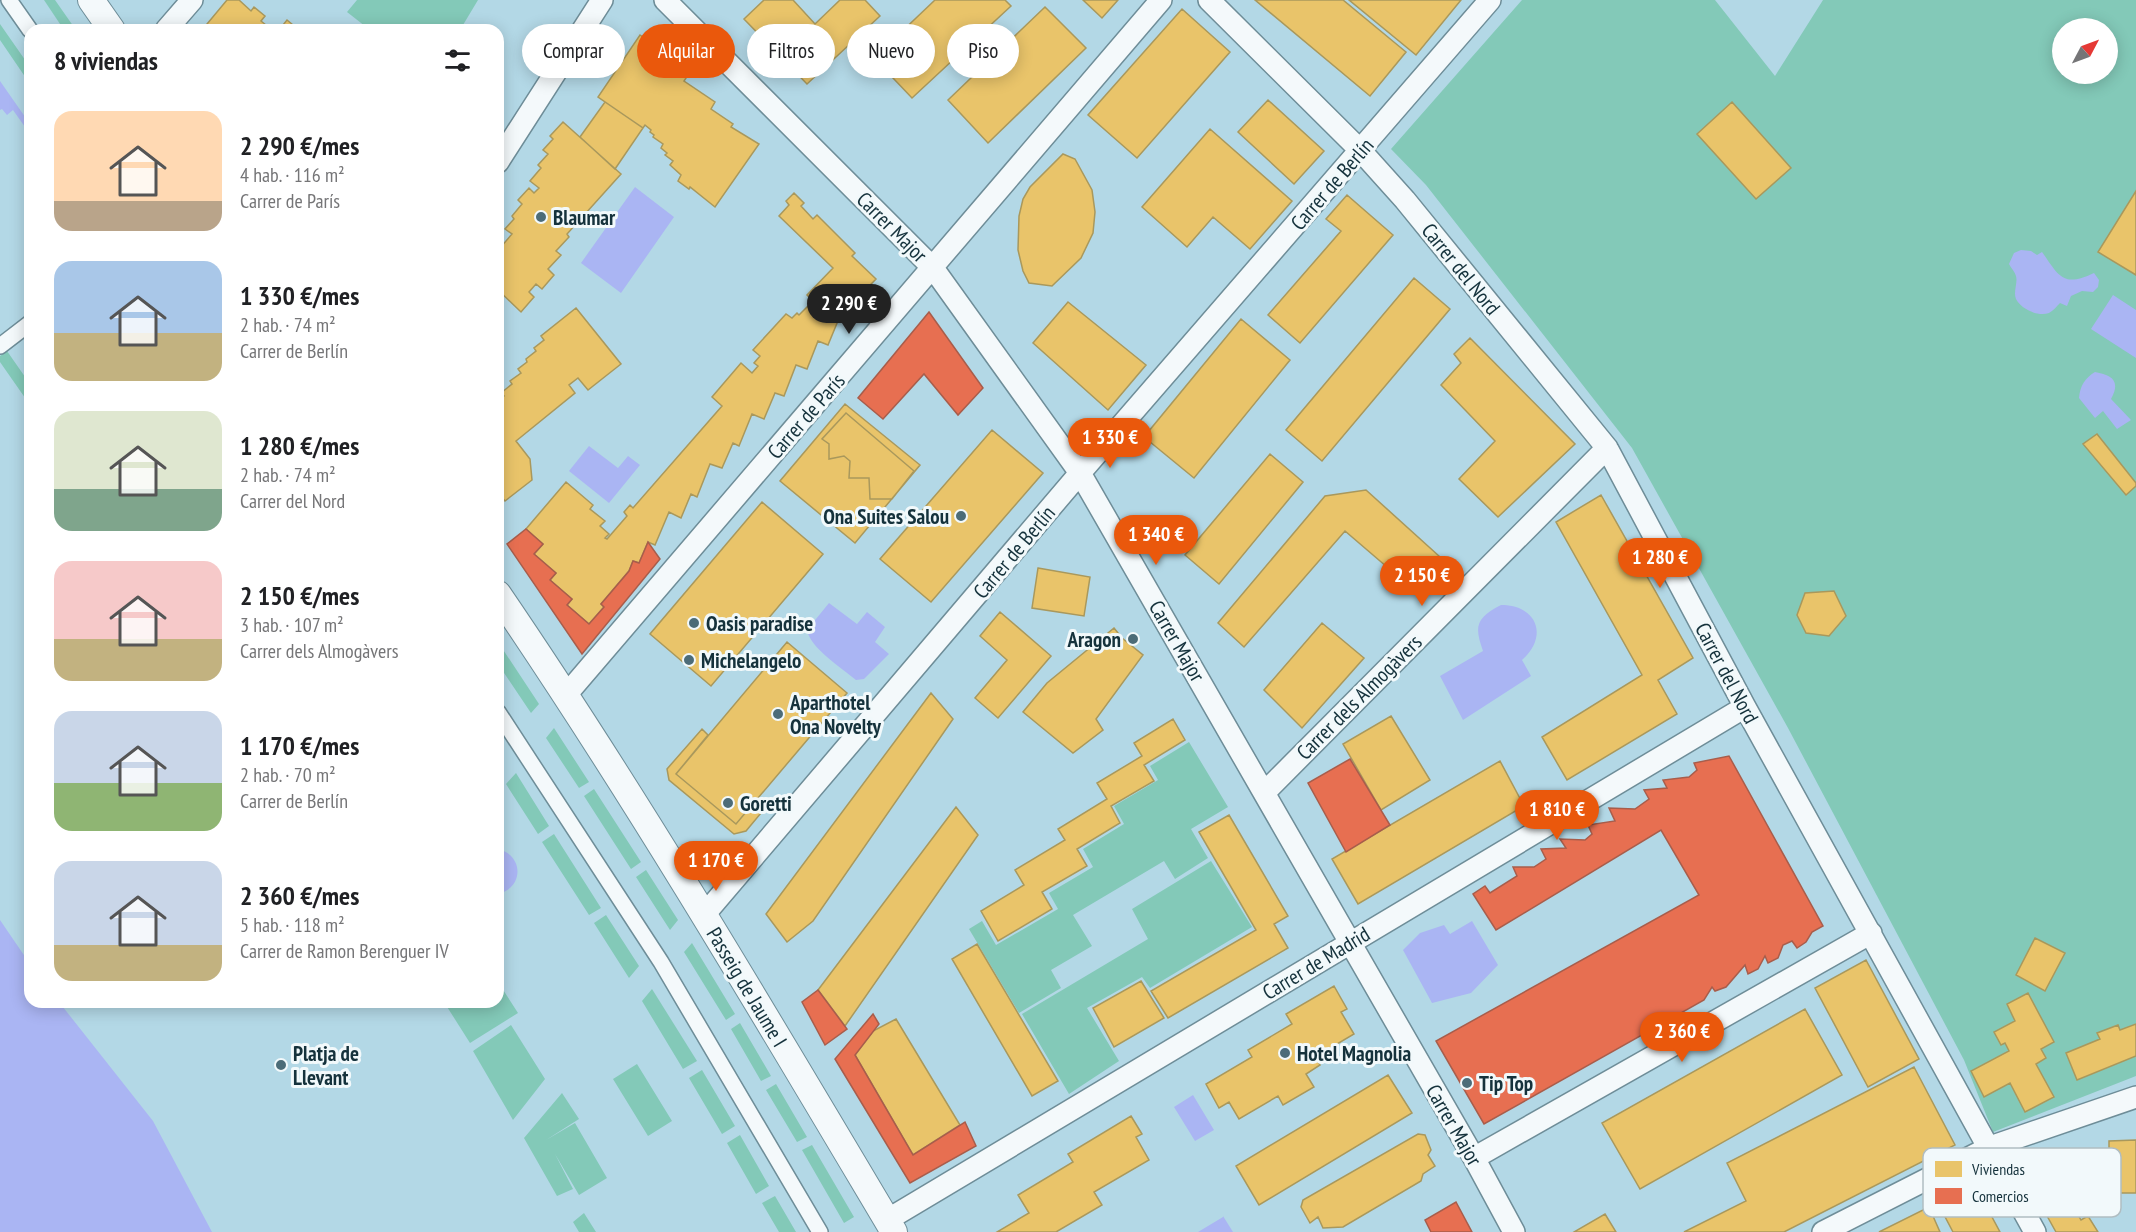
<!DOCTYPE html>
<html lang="es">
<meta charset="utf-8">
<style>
:root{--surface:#fff;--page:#f2f2f2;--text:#202124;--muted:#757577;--accent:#ea580c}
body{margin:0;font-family:"PT Sans Narrow",sans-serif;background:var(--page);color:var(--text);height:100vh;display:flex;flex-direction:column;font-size:22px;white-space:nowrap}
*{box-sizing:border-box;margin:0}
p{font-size:20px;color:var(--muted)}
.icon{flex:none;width:33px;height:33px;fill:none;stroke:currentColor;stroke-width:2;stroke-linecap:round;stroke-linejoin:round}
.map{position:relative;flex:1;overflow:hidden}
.panel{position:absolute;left:24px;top:24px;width:480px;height:984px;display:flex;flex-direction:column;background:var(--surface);border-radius:18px;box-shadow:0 3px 15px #0003}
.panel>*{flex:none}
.hud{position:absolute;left:522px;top:24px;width:570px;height:54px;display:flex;gap:12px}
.needle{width:39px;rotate:49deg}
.controls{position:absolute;left:2052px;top:18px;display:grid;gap:12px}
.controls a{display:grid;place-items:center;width:66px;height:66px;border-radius:50%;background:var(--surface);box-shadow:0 3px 15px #0003;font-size:30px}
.price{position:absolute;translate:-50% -51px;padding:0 14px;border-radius:21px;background:var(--accent);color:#fff;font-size:20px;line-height:39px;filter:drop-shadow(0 2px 3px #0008)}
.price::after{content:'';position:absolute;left:50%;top:36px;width:18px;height:14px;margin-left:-9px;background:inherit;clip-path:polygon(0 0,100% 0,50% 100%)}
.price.selected{background:#222;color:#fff}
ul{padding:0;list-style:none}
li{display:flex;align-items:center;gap:18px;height:150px;padding:0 30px}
li span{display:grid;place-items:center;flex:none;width:168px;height:120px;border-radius:18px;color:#555}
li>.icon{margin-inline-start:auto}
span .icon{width:72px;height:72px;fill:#fffc;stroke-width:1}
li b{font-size:26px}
h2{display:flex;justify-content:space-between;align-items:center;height:72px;padding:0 30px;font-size:26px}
.chip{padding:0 21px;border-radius:27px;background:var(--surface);box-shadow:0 3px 15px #0003;font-size:21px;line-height:54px}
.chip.selected{background:var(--accent);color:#fff}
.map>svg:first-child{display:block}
.green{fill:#83c9b8;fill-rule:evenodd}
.water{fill:#aab5f3}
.homes{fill:#e9c46a;stroke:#a9985c;stroke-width:1.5}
.shops{fill:#e76f51;stroke:#a85d4b;stroke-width:1.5}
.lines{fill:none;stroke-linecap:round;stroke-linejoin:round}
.pedestrian-casing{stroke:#6e8d98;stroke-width:18}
.minor-casing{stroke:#6e8d98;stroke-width:24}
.tertiary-casing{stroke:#6e8d98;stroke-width:28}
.pedestrian{stroke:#f4f9fb;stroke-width:15}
.minor{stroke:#f4f9fb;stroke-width:21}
.tertiary{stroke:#f4f9fb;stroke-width:26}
.poi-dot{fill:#4c6c78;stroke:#f2f9fb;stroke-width:2}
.labels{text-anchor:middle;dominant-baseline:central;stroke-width:6;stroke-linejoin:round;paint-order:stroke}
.street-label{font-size:21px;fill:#15323c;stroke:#f2f9fb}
.poi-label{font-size:21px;font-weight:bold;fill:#15323c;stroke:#f2f9fb;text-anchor:start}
.key{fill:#f2f9fb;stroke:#b0bdc2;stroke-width:1.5}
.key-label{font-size:16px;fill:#15323c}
</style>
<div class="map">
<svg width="2136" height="1232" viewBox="0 0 2136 1232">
<rect width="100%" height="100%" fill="#b3d8e6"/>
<!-- green -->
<path class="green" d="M44 0H55L76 30H64Z
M357 0H478L460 30H370L347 12Z
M1522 0H1715L1775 76 1823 0H2136V1076L1993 1132 1964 1060 1788 728 1632 448 1426 185 1391 149ZM2062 28H2108V74H2062Z
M0 24 30 67V84L0 40Z
M7 351 30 384V405L0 362V356Z
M498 642 539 704 531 713 498 664Z
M554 728 589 782 579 788 546 738Z
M1189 742 1228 807 1191 829 1208 858 1175 879 1164 861 1073 915 1092 946 1051 970 1061 988 1019 1013 969 929 982 921 996 945 1058 909 1049 893 1093 867 1083 849 1124 824 1114 806 1158 780 1150 766Z
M516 773 549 826 538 834 506 784Z
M594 789 641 862 631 869 584 796Z
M554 834 601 908 589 915 542 842Z
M1211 861 1252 927 1150 988 1142 977 1087 1008 1119 1061 1069 1094 1022 1014 1148 939 1132 909Z
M646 870 678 920 670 930 636 877Z
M606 915 639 966 629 978 594 923Z
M692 943 735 1014 726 1020 684 952Z
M498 982 518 1013 470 1043 444 1002H498Z
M652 989 697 1061 683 1069 642 1001Z
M740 1023 771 1076 761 1081 731 1029Z
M511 1025 545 1079 513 1120 473 1051Z
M637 1064 672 1121 648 1136 613 1079Z
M702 1070 735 1126 722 1134 689 1078Z
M776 1084 807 1137 797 1142 766 1090Z
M562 1093 579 1119 546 1140 575 1123 607 1178 579 1195 555 1154 573 1189 557 1196 524 1138Z
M740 1135 769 1186 756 1194 727 1143Z
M812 1145 854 1217 844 1223 802 1150Z
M775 1196 796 1232H779L762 1203Z
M584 1213 596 1232H579L573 1222Z"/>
<!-- water -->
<path class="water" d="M0 81 30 124V134L13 110 7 115 2 109 0 110Z
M635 187 674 217 621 293 581 263Z
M2021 250 2031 251 2037 255 2042 252C2059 276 2063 288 2094 273L2099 280 2098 287 2093 292 2082 291 2071 296 2067 306 2060 303C2057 306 2053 311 2049 313 2038 317 2021 309 2016 299 2013 292 2018 283 2016 276 2015 272 2011 268 2009 264L2014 253Z
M2113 295 2136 310V358L2091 329Z
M2095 372C2112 375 2121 381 2111 399L2131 420 2117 429 2103 411 2095 418 2079 398C2080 386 2085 378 2095 372Z
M589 446 618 468 628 456 640 465 609 503 569 471Z
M829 603 857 624 867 612 885 627 875 642 889 654 864 679 856 680C842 668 810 648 807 630Z
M1501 605C1537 605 1549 636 1522 660L1531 676 1463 720 1440 676 1483 651C1474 626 1476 618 1501 605Z
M498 849C524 855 524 888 498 894Z
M0 920 30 964V1002H59L153 1121 212 1232H0Z
M1472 921 1498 965 1471 993 1432 1003 1403 950 1420 933 1444 925 1450 934Z
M1193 1095 1214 1130 1195 1141 1174 1107Z
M1223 1216 1233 1232H1198L1223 1217Z"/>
<!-- homes -->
<path class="homes" d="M227 0H239L251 11 254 7 265 16 261 21 272 30H202Z
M764 0H793L815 24 840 0H865L880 16 807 84 744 19Z
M935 0H1005L1011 6 912 98 874 58Z
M1083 0H1118L1102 18Z
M1255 0H1343L1406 52 1370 96Z
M1349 0H1461L1416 55Z
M1045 7 1086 48 988 143 948 100Z
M1182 9 1230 52 1137 158 1088 115Z
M287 20 299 30H279Z
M640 35 666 53 662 58 688 75 684 81 715 102 711 109 733 124 731 127 759 144 715 207 690 187 689 189 678 181 681 175 670 165 673 161 665 155 667 153 661 148 663 144 653 137 654 135 650 132 651 130 645 125 643 128 598 97Z
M1268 100 1324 151 1294 184 1238 132Z
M605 102 643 128 615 169 580 137Z
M1732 102 1791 168 1756 199 1697 134Z
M563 122 621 174 567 234 569 237 556 251 561 255 548 269 554 275 542 289 536 284 529 292 534 297 521 312 498 290V246L500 248 512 234 505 229 514 219 512 216 522 204 518 200 529 188 534 193 539 188 530 181 541 168 538 165 548 154 543 150 553 139 550 136Z
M1210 129 1292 201 1250 249 1213 217 1187 247 1142 207Z
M1063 154 1075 159 1092 190 1095 212 1093 233 1081 258 1052 286 1029 283 1023 271 1018 250 1019 216 1023 199 1030 187Z
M2136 191V275L2098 252Z
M794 193 804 203 801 206 813 219 817 215 855 253 852 256 876 279 840 316 828 345 818 341 807 369 796 365 784 396 775 393 764 419 752 414 739 446 733 443 722 468 710 464 697 497 691 494 681 518 669 512 655 545 648 542 639 563 633 561 629 571 601 604 604 607 589 624 567 605 572 599 550 580 556 573 534 554 543 544 526 529 566 482 593 505 590 509 605 521 600 526 609 534 605 538 607 539 627 516 624 512 630 505 633 508 722 406 712 397 741 363 752 373 758 366 754 363 760 356 753 350 786 314 792 318 797 313 799 315 813 301 807 295 833 268 779 216 789 205 786 201Z
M1347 195 1393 235 1300 343 1268 315 1341 231 1326 219Z
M1414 278 1450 309 1322 461 1286 430Z
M1068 302 1146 365 1108 410 1033 343Z
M576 308 621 364 588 390 578 378 569 385 575 393 516 441 530 459 532 480 505 501 498 493V401L504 396 501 393 512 384 510 381 521 373 518 369 527 362 526 359 536 351 534 348 544 340 541 336Z
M1241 319 1290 360 1194 478 1144 437Z
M1470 338 1575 444 1498 517 1459 479 1495 441 1441 385 1461 363 1454 354Z
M845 404 920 465 855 543 780 481Z
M846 413 914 471 892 499H870L869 478H849L850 461 844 456 829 459V444L822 439Z
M992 430 1043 473 931 602 880 559Z
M2097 434 2136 483V486L2126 495 2083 444Z
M1270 454 1303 482 1219 584 1185 555Z
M1366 490 1450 566 1422 597 1345 531 1244 647 1218 623 1325 496Z
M1601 495 1693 658 1658 680 1677 714 1567 780 1542 737 1642 675 1556 522Z
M762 502 823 554 711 686 650 634Z
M1038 568 1090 577 1084 616 1032 608Z
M1834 591 1846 616 1829 636 1806 633 1797 615 1805 593Z
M1000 612 1051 656 998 718 975 698 1007 660 980 636Z
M1322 623 1364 658 1302 728 1264 690Z
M1114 628 1122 638 1143 655 1096 719 1103 730 1073 753 1023 712 1047 683Z
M787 642 847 693 736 824 676 774Z
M931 693 953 719 813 921 787 942 766 914Z
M1391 716 1430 780 1381 810 1343 744Z
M1173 719 1185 740 1144 765 1154 781 1111 806 1120 823 1077 849 1087 866 1042 892 1052 909 998 941 981 911 1024 885 1015 870 1065 840 1058 829 1107 799 1097 783 1142 756 1134 743Z
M702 729 708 735 676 774 736 824 757 799 766 807 746 831 734 834 669 780 667 769Z
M1500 761 1524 806 1358 904 1332 859Z
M956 807 978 835 845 1026 818 990Z
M1229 815 1288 916 1274 924 1288 948 1168 1018 1151 991 1256 930 1199 832Z
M2035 938 2065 953 2045 991 2016 975Z
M977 944 1058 1081 1032 1096 952 959Z
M1866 960 1919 1059 1868 1087 1815 988Z
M1141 981 1164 1018 1114 1047 1093 1008Z
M1334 986 1347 1009 1341 1012 1354 1034 1315 1057 1320 1065 1306 1074 1314 1087 1283 1105 1278 1096 1239 1119 1229 1102 1219 1108 1206 1084 1252 1057 1248 1050 1292 1024 1286 1014Z
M2028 993 2054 1042 2041 1049 2046 1058 2036 1064 2054 1097 2025 1112 2010 1083 1984 1097 1971 1071 2009 1051 2005 1043 2001 1045 1994 1032 2015 1021 2007 1004Z
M1805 1009 1842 1075 1640 1189 1602 1123Z
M896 1019 960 1125 913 1155 855 1055 873 1031Z
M2136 1024V1056L2077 1080 2066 1053 2100 1039 2097 1033 2118 1025 2120 1030Z
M1914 1067 1955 1145 1784 1232H1684L1746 1201 1727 1163Z
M1388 1075 1412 1113 1259 1205 1236 1166Z
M1131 1116 1142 1134 1136 1137 1149 1160 1094 1192 1102 1205 1056 1232H997L1029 1213 1018 1195 1073 1162 1068 1154Z
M1418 1134 1425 1135 1431 1150 1428 1155 1435 1166 1423 1174 1421 1181 1343 1227 1323 1228 1318 1217 1310 1223 1301 1207 1303 1200Z
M2136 1140V1193H2109V1141Z
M2051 1166 2064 1190 2071 1186 2080 1202 2073 1206 2081 1220 2088 1216 2098 1232H2056L2027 1180Z
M1977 1189 2000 1232H1953L1942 1211Z
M1929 1207 1940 1232H1879Z
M1605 1214 1616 1232H1574Z"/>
<!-- shops -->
<path class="shops" d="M929 312 983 388 958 415 924 374 883 419 858 398Z
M526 529 543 544 534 554 556 573 550 580 572 599 567 605 589 624 604 607 601 604 629 571 633 561 639 563 648 542 660 559 582 654 507 544Z
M1729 756 1823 926 1812 932 1806 942 1797 948 1792 941 1783 945 1778 958 1768 963 1765 956 1758 969 1748 974 1745 965 1726 987 1715 991 1712 987 1704 1000 1484 1124 1436 1041 1699 895 1661 830 1496 930 1473 894 1485 886 1490 893 1517 876 1513 867H1534L1546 859 1541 849 1566 848 1560 839 1585 840 1592 834 1588 825 1615 821 1609 808 1635 809 1649 799 1644 790 1667 788 1663 780 1689 777 1697 770 1694 763Z
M1350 759 1390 825 1346 852 1308 783Z
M818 990 847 1029 825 1045 802 1002Z
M873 1014 879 1024 855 1055 913 1155 965 1122 976 1146 910 1183 835 1059Z
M1456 1202 1472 1232H1431L1425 1220Z"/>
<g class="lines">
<!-- pedestrian casing -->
<g class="pedestrian-casing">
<path id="pedestrian" d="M9 0 30 30
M0 346 30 323
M498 712 661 962 820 1232"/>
</g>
<!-- minor casing -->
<g class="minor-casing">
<path id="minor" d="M665 0 933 268 1080 473 1474 1158 1514 1232
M1209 0 1361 151 1405 200 1607 448 1745 707 2035 1232
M166 30 192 0
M498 162 602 0
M566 695 1161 0
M1264 793 1607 448
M704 915 1080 473 1490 0
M1474 1158 1871 933
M887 1220 1745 707
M1823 1232 1990 1147 2136 1097"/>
</g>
<!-- tertiary casing -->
<g class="tertiary-casing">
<path id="tertiary" d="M91 0 112 30
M498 594C639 801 766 1017 894 1232"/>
</g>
<!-- pedestrian -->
<use href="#pedestrian" class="pedestrian"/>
<!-- minor -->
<use href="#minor" class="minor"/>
<!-- tertiary -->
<use href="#tertiary" class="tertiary"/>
</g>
<!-- markers -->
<g class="poi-dot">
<circle cx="541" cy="217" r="6"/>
<circle cx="961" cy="516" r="6"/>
<circle cx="694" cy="623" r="6"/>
<circle cx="1133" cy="639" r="6"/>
<circle cx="689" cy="660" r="6"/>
<circle cx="778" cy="714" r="6"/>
<circle cx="728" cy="803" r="6"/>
<circle cx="1285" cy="1053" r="6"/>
<circle cx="281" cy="1065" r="6"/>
<circle cx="1467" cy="1083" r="6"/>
</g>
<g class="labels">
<!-- street labels -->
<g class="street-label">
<text transform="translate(1332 184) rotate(-49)">Carrer de Berlín</text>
<text transform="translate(892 227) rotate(45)">Carrer Major</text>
<text transform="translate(1461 269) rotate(51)">Carrer del Nord</text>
<text transform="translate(806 416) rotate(-49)">Carrer de París</text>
<text transform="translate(1014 552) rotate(-50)">Carrer de Berlín</text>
<text transform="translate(1177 641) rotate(60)">Carrer Major</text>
<text transform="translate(1727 673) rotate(62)">Carrer del Nord</text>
<text transform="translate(1359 697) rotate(-45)">Carrer dels Almogàvers</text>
<text transform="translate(1316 963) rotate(-31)">Carrer de Madrid</text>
<text transform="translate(747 987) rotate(59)">Passeig de Jaume I</text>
<text transform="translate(1454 1125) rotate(60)">Carrer Major</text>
</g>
<!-- poi labels -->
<g class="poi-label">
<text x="553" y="217">Blaumar</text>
<text x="949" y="516" text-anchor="end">Ona Suites Salou</text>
<text x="706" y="623">Oasis paradise</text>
<text x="1121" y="639" text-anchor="end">Aragon</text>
<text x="701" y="660">Michelangelo</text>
<text x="790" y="702">Aparthotel<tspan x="790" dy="24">Ona Novelty</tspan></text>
<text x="740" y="803">Goretti</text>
<text x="293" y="1053">Platja de<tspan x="293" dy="24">Llevant</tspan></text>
<text x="1297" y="1053">Hotel Magnolia</text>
<text x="1479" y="1083">Tip Top</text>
</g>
</g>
<!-- legend -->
<rect x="1923" y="1148" width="198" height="69" rx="9" class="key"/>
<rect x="1935" y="1161" width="27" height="16" fill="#e9c46a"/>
<rect x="1935" y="1188" width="27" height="16" fill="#e76f51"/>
<g class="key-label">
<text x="1972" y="1175">Viviendas</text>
<text x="1972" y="1202">Comercios</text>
</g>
</svg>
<div class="controls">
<a><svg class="needle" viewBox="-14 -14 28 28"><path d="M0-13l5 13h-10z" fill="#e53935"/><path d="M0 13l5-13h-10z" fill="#757577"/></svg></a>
</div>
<b class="price selected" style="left:849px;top:335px">2 290 €</b>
<b class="price" style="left:1110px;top:469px">1 330 €</b>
<b class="price" style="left:1156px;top:566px">1 340 €</b>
<b class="price" style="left:1660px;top:589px">1 280 €</b>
<b class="price" style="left:1422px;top:607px">2 150 €</b>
<b class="price" style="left:1557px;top:841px">1 810 €</b>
<b class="price" style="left:716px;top:892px">1 170 €</b>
<b class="price" style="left:1682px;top:1063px">2 360 €</b>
<div class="hud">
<a class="chip">Comprar</a>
<a class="chip selected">Alquilar</a>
<a class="chip">Filtros</a>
<a class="chip">Nuevo</a>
<a class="chip">Piso</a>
</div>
<section class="panel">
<h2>8 viviendas<svg class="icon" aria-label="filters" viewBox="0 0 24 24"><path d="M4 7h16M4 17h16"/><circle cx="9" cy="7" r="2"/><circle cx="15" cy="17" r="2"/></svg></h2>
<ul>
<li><span style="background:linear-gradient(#ffd9b3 75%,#b9a48a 0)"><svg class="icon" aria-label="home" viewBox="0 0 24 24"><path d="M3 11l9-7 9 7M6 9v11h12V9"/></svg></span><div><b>2 290 €/mes</b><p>4 hab. · 116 m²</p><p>Carrer de París</p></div></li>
<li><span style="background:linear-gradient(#a9c7e8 60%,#c2b280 0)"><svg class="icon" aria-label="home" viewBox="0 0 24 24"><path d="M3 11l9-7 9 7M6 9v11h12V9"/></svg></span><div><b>1 330 €/mes</b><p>2 hab. · 74 m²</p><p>Carrer de Berlín</p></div></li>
<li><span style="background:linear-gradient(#dfe7d0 65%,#7fa58c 0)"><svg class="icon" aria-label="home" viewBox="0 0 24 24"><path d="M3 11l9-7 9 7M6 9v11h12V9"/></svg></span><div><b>1 280 €/mes</b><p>2 hab. · 74 m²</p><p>Carrer del Nord</p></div></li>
<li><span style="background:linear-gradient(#f6c9c9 65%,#c2b280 0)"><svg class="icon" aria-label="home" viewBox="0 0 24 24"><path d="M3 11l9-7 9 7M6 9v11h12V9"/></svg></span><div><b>2 150 €/mes</b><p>3 hab. · 107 m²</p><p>Carrer dels Almogàvers</p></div></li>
<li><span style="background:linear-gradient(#c9d6e8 60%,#8fb573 0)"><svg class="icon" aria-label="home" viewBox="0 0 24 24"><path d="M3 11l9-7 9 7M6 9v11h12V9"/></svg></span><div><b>1 170 €/mes</b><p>2 hab. · 70 m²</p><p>Carrer de Berlín</p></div></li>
<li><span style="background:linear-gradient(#c9d6e8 70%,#c2b280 0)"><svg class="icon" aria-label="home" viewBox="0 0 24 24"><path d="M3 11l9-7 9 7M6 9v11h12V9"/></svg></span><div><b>2 360 €/mes</b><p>5 hab. · 118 m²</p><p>Carrer de Ramon Berenguer IV</p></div></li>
</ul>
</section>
</div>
